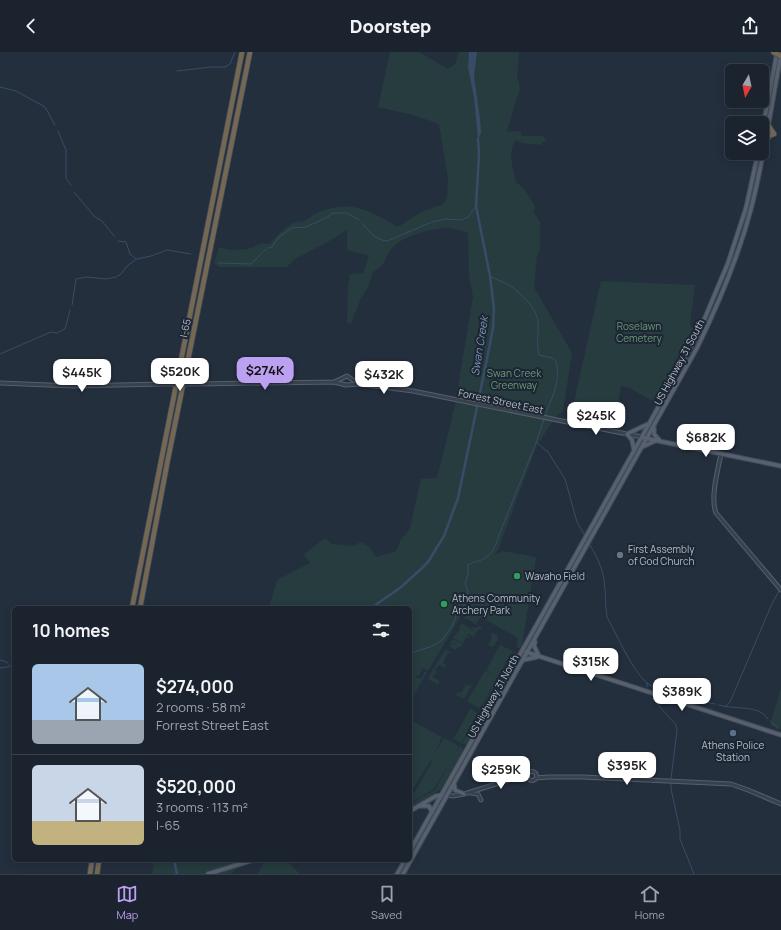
<!DOCTYPE html>
<meta charset="utf-8">
<style>
:root{--surface:#1b232e;--page:#282f3a;--text:#f1f3f6;--muted:#a0a4aa;--line:#39404a;--accent:#bca0f2}
body{margin:0;font-family:Manrope,sans-serif;background:var(--page);color:var(--text);height:100vh;display:flex;flex-direction:column;font-size:15px;white-space:nowrap}
*{box-sizing:border-box;margin:0}
p{font-size:13px;color:var(--muted)}
.icon{flex:none;width:22px;height:22px;fill:none;stroke:currentColor;stroke-width:2;stroke-linecap:round;stroke-linejoin:round}
.map{position:relative;flex:1;overflow:hidden}
.panel{position:absolute;left:12px;top:554px;width:400px;height:256px;display:flex;flex-direction:column;background:var(--surface);border-radius:6px;box-shadow:0 2px 10px #0003,0 0 0 1px var(--line)}
.panel>*{flex:none}
.needle{width:26px;rotate:189deg}
.fabs{position:absolute;left:725px;top:12px;display:grid;gap:8px}
.fabs a{display:grid;place-items:center;width:44px;height:44px;border-radius:6px;background:var(--surface);box-shadow:0 2px 10px #0003,0 0 0 1px var(--line);font-size:20px}
.price{position:absolute;translate:-50% -34px;padding:0 9px;border-radius:8px;background:#fff;color:#222;font-size:13px;line-height:26px;filter:drop-shadow(0 1px 2px #0008)}
.price::after{content:'';position:absolute;left:50%;top:24px;width:12px;height:9px;margin-left:-6px;background:inherit;clip-path:polygon(0 0,100% 0,50% 100%)}
.price.on{background:var(--accent);color:#111}
ul{padding:0;list-style:none}
li{display:flex;align-items:center;gap:12px;height:100px;padding:0 20px}
li+li{border-top:1px solid var(--line)}
li span{display:grid;place-items:center;flex:none;width:112px;height:80px;border-radius:6px;color:#555}
li>.icon{margin-inline-start:auto}
span .icon{width:48px;height:48px;fill:#fffc;stroke-width:1}
li b{font-size:17px}
h2{display:flex;justify-content:space-between;align-items:center;height:48px;padding:0 20px;font-size:17px}
header{display:flex;justify-content:space-between;align-items:center;height:52px;padding:0 20px;background:var(--surface);font-size:18px;font-weight:800}
.menu{display:flex;justify-content:space-around;align-items:center;height:56px;border-top:1px solid var(--line);background:var(--surface);font-size:11px;color:var(--muted)}
.menu a{display:grid;justify-items:center;gap:2px}
.menu .on{color:var(--accent)}
.map>svg:first-child{display:block}
.green{fill:#263c3f}
.water{fill:#394c67}
.lines{fill:none;stroke-linecap:round;stroke-linejoin:round}
.stream{stroke:#394c67;stroke-width:1}
.canal{stroke:#394c67;stroke-width:2.5}
.minor-casing{stroke:#565f6c;stroke-width:5}
.major-casing{stroke:#414a57;stroke-width:5.5}
.highway-casing{stroke:#434c59;stroke-width:6}
.minor{stroke:#38414e;stroke-width:3}
.major{stroke:#56606e;stroke-width:3.5}
.highway{stroke:#746855;stroke-width:4.5}
.minor-bridge-casing{stroke:#565f6c;stroke-width:5;stroke-linecap:butt}
.highway-bridge-casing{stroke:#434c59;stroke-width:6;stroke-linecap:butt}
.minor-bridge{stroke:#38414e;stroke-width:3}
.highway-bridge{stroke:#746855;stroke-width:4.5}
.worship-dot{fill:#6b7280;stroke:#1d2633;stroke-width:1.5}
.leisure-dot{fill:#2e9e5b;stroke:#1d2633;stroke-width:1.5}
.service-dot{fill:#5c6f8a;stroke:#1d2633;stroke-width:1.5}
.labels{text-anchor:middle;dominant-baseline:central;stroke-width:4;stroke-linejoin:round;paint-order:stroke}
.park-label{font-size:10px;fill:#6b9a76;stroke:#1d2633}
.street-label{font-size:10px;fill:#b4bcc9;stroke:#1d2633}
.poi-label{font-size:10px;fill:#b4bcc9;stroke:#1d2633;text-anchor:start}
.water-label{font-size:11px;font-style:italic;fill:#7c92b1;stroke:#1d2633}
</style>
<header><svg class="icon" aria-label="back" viewBox="0 0 24 24"><path d="M15 5l-7 7 7 7"/></svg>Doorstep<svg class="icon" aria-label="share" viewBox="0 0 24 24"><path d="M12 15V3M7 8l5-5 5 5M5 13v7h14v-7"/></svg></header>
<div class="map">
<svg width="781" height="822" viewBox="0 0 781 822">
<rect width="100%" height="100%" fill="#242f3e"/>
<!-- green -->
<path class="green" d="M390 0H419L448 17 455 12 459 0H519L517 26 519 30 520 39 516 48 507 80 520 79 522 84H543L546 87 541 93 522 91 516 88C507 99 513 117 516 130 525 136 530 146 536 156L533 159 540 170V198L537 204 534 235 572 301 563 359 556 365 537 393 498 498 494 503 503 499 536 505 522 594 519 596 516 595 519 587 515 594 518 586 481 565 476 572 474 573V571L467 567H464L466 562 463 561 428 619 423 616 419 624 416 623V625L421 627 425 619 427 620 410 650V632L411 631 410 630V556H269L277 528 310 511 304 502 325 486 332 492 353 494 361 490 368 494 376 505 396 499 400 489 410 476 421 427 437 426 455 353 473 245 469 223 468 181C461 179 451 175 444 176 430 177 401 185 392 196 384 206 387 213 373 220L368 235 360 248 351 272 347 270 348 233 350 222 363 221 369 204 347 198V177L335 186 295 207 287 215H219L214 211 219 195C228 199 241 199 251 196 258 193 261 190 269 192 277 184 285 175 295 170 298 169 301 170 304 169 309 167 312 163 317 161 353 147 367 158 398 175L421 160 443 152 447 146 448 127 439 72 413 63 378 55Z
M601 229 695 233 690 273 695 279 654 350 631 337V336L621 334 614 377 570 368Z
M462 571 473 579 474 578 471 577 472 575 475 576 479 574 482 575 480 578 478 577 474 585 469 582 464 583H468L470 584 469 586 466 585 463 591 453 586 460 577 458 576Z
M492 581 497 583 498 587 494 594 492 595 488 593 492 585 491 584Z
M453 587 463 592 460 596 458 595 456 598 448 594 458 591 449 592Z
M500 593 513 599 491 636 480 657 467 649 485 619 493 623 486 618Z
M446 597 452 601 451 602 448 600 443 611 447 613 446 614V616L439 613 437 616 434 615Z
M514 600 517 603 487 659 481 658 492 635Z
M434 615 436 617 435 619 437 620 432 625 440 629 438 633 428 627Z
M466 632 469 634 472 632H473L464 647 456 643 458 640 461 641Z
M781 636V677L770 673Z
M469 656 478 661 461 691 452 686H454L470 657Z
M479 661 481 663 482 667 468 691 465 693 462 691Z
M410 668 442 685 435 701 444 686 459 694 454 703 460 694 463 697V700L441 737 410 756V752L435 738 450 711 433 738 410 751V745L414 741 432 710 431 708 411 740H410Z
M154 808H249L230 822H152Z
M268 808H286L300 822H258L264 810Z"/>
<!-- water -->
<path class="water" d="M469 0H477L474 24 480 67 481 81 478 87 474 45 468 16Z"/>
<g class="lines">
<!-- stream -->
<path class="stream" d="M177 19 211 15H225L230 12 235 0
M0 35 16 39 45 55 55 73
M58 79 66 98V126L71 133
M74 140 95 165 102 169 115 185
M362 171C369 179 375 188 387 189L432 170 445 167 461 168 468 165 476 154
M118 189 126 190 130 202 136 207
M268 196 272 195 279 185 292 176 306 175 328 165 332 161H347L359 168
M219 211 251 212 266 197
M490 224C495 227 501 229 507 232 518 238 536 255 538 269 539 280 536 291 539 303L553 306 556 309C561 331 552 344 545 364
M72 253 76 227 87 225 106 227 116 225 121 222 128 213 137 207 151 204 167 198 191 202
M0 302 51 280 57 281 65 277 70 258
M537 391 548 400 565 427 577 470 584 482
M590 493C597 505 602 515 604 528 606 540 605 553 607 565 617 583 634 623 650 633 666 643 697 648 715 652
M410 601 430 595 441 589 451 576 456 565V559L463 555 467 546 468 540 465 532 468 522V513C475 509 478 510 483 507 493 503 496 492 499 483L536 391 544 367
M0 608 7 610 9 613
M0 616 14 614
M647 631V635
M652 646 676 673 677 678 671 727
M719 653C734 658 759 652 768 667
M725 655 730 650 771 554 779 539
M771 669 778 677
M671 730V737L680 778V787L694 822"/>
<!-- canal -->
<path class="canal" d="M371 556 400 536 421 517 428 510 444 484 458 446 486 312 493 276 494 257 490 224 476 154 479 102 478 87
M174 808 177 822"/>
<!-- minor casing -->
<g class="minor-casing">
<path id="minor" d="M334 330 347 324 359 332
M0 331 73 334 164 332
M195 332 334 330 346 333 359 332 413 339 642 385
M721 402C718 417 710 446 716 461L781 538
M527.5 724a4.5 4.5 0 1 1 9 0a4.5 4.5 0 1 1-9 0Z
M536 726 548 725H582L731 732 748 738 781 752
M471 741 478 742 481 748
M447 743 453 744 464 742 528 722"/>
</g>
<!-- major casing -->
<g class="major-casing">
<path id="major" d="M762 80 777 1
M654 376V382L660 389
M644 386 781 414
M642 395 655 389
M634 398 632 388 627 382 648 372
M535 590 534 594 539 604
M526 600 781 683
M523 608 537 605
M454 731 455 738 464 742
M421 754H429L432 760
M410 759 436 744 442 743
M410 799 649 372 699 280 728 211 746 156 758 101
M208 822 253 808
M397 822 405 808
M403 822 697 296C719 251 738 206 751 157 764 107 771 54 781 3"/>
</g>
<!-- highway casing -->
<g class="highway-casing">
<path id="highway" d="M765 92 769 84 774 82 768 73
M132 556 242 0
M140 556 167 412 250 0
M90 822 92 808
M97 822 99 808"/>
</g>
<!-- minor -->
<use href="#minor" class="minor"/>
<!-- major -->
<use href="#major" class="major"/>
<!-- highway -->
<use href="#highway" class="highway"/>
<!-- minor-bridge casing -->
<g class="minor-bridge-casing">
<path id="minor-bridge" d="M164 332H195"/>
</g>
<!-- highway-bridge casing -->
<g class="highway-bridge-casing">
<path id="highway-bridge" d="M773 0 781 4"/>
</g>
<!-- minor-bridge -->
<use href="#minor-bridge" class="minor-bridge"/>
<!-- highway-bridge -->
<use href="#highway-bridge" class="highway-bridge"/>
</g>
<!-- markers -->
<circle class="worship-dot" cx="620" cy="503" r="4"/>
<g class="leisure-dot">
<circle cx="517" cy="524" r="4"/>
<circle cx="444" cy="552" r="4"/>
</g>
<circle class="service-dot" cx="733" cy="681" r="4"/>
<g class="labels">
<!-- park labels -->
<g class="park-label">
<text x="639" y="274">Roselawn<tspan x="639" dy="12">Cemetery</tspan></text>
<text x="514" y="321">Swan Creek<tspan x="514" dy="12">Greenway</tspan></text>
</g>
<!-- street labels -->
<g class="street-label">
<text transform="translate(185 276) rotate(-78)">I-65</text>
<text transform="translate(679 310) rotate(-62)">US Highway 31 South</text>
<text transform="translate(501 349) rotate(12)">Forrest Street East</text>
<text transform="translate(493 644) rotate(-61)">US Highway 31 North</text>
</g>
<!-- poi labels -->
<g class="poi-label">
<text x="628" y="497">First Assembly<tspan x="628" dy="12">of God Church</tspan></text>
<text x="525" y="524">Wavaho Field</text>
<text x="452" y="546">Athens Community<tspan x="452" dy="12">Archery Park</tspan></text>
<text x="733" y="693" text-anchor="middle">Athens Police<tspan x="733" dy="12">Station</tspan></text>
</g>
<!-- water labels -->
<g class="water-label">
<text transform="translate(479 294) rotate(-81)">Swan Creek</text>
</g>
</g>
</svg>
<div class="fabs">
<a><svg class="needle" viewBox="-14 -14 28 28"><path d="M0-13l5 13h-10z" fill="#e53935"/><path d="M0 13l5-13h-10z" fill="#a0a4aa"/></svg></a>
<a><svg class="icon" aria-label="layers" viewBox="0 0 24 24"><path d="M12 4l9 5-9 5-9-5zM3 14l9 5 9-5"/></svg></a>
</div>
<b class="price on" style="left:265px;top:339px">$274K</b>
<b class="price" style="left:180px;top:340px">$520K</b>
<b class="price" style="left:82px;top:341px">$445K</b>
<b class="price" style="left:384px;top:343px">$432K</b>
<b class="price" style="left:596px;top:384px">$245K</b>
<b class="price" style="left:706px;top:406px">$682K</b>
<b class="price" style="left:591px;top:630px">$315K</b>
<b class="price" style="left:682px;top:660px">$389K</b>
<b class="price" style="left:627px;top:734px">$395K</b>
<b class="price" style="left:501px;top:738px">$259K</b>
<section class="panel">
<h2>10 homes<svg class="icon" aria-label="filters" viewBox="0 0 24 24"><path d="M4 7h16M4 17h16"/><circle cx="9" cy="7" r="2"/><circle cx="15" cy="17" r="2"/></svg></h2>
<ul>
<li><span style="background:linear-gradient(#a9c7e8 70%,#9aa5b1 0)"><svg class="icon" aria-label="home" viewBox="0 0 24 24"><path d="M3 11l9-7 9 7M6 9v11h12V9"/></svg></span><div><b>$274,000</b><p>2 rooms · 58 m²</p><p>Forrest Street East</p></div></li>
<li><span style="background:linear-gradient(#c9d6e8 70%,#c2b280 0)"><svg class="icon" aria-label="home" viewBox="0 0 24 24"><path d="M3 11l9-7 9 7M6 9v11h12V9"/></svg></span><div><b>$520,000</b><p>3 rooms · 113 m²</p><p>I-65</p></div></li>
</ul>
</section>
</div>
<nav class="menu">
<a class="on"><svg class="icon" aria-label="map" viewBox="0 0 24 24"><path d="M3 6l6-2 6 2 6-2v14l-6 2-6-2-6 2zM9 4v14M15 6v14"/></svg>Map</a>
<a><svg class="icon" aria-label="saved" viewBox="0 0 24 24"><path d="M7 4h10v16l-5-4-5 4z"/></svg>Saved</a>
<a><svg class="icon" aria-label="home" viewBox="0 0 24 24"><path d="M3 11l9-7 9 7M6 9v11h12V9"/></svg>Home</a>
</nav>
